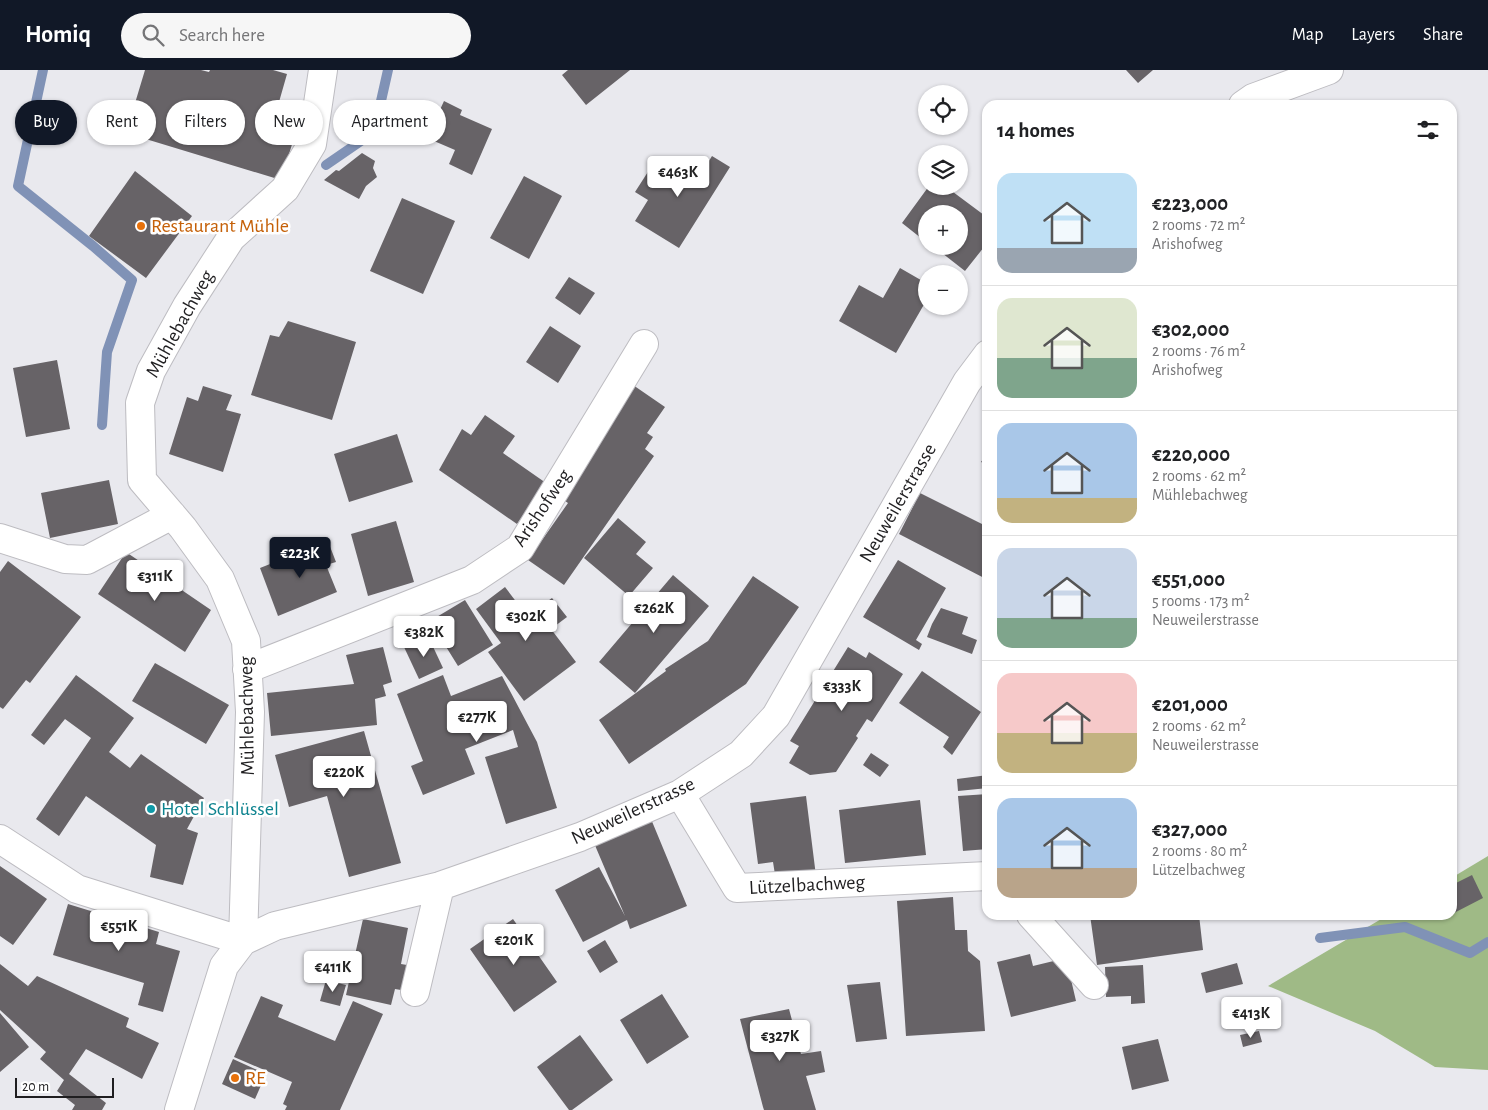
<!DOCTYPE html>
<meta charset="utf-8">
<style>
:root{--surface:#fff;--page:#f6f6f6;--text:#202124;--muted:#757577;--line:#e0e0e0;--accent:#111827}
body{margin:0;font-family:"Alegreya Sans",sans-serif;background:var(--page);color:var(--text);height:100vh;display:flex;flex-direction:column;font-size:19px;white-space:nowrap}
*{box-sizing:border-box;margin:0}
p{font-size:16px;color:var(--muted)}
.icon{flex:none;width:28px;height:28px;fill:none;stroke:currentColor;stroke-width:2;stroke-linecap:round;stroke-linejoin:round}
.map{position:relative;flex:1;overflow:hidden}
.panel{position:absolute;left:982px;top:30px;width:475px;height:820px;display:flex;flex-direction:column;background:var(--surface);border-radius:15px;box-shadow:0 1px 4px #0004}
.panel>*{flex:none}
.guide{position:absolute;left:15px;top:30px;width:475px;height:45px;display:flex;gap:10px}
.buttons{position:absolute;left:918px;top:15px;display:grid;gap:10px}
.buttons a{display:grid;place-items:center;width:50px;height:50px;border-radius:50%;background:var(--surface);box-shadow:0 1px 4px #0004;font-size:25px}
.scale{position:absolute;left:15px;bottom:12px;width:99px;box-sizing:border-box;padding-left:5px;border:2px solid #1f1e20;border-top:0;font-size:14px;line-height:18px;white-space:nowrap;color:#1f1e20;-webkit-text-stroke:4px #fff;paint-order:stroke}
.price{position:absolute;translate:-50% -42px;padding:0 11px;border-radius:5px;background:#fff;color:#222;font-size:16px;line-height:32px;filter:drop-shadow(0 1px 2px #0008)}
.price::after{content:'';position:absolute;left:50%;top:30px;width:15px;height:11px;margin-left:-8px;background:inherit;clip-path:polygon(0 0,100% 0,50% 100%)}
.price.selected{background:var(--accent);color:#fff}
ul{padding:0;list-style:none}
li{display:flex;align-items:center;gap:15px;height:125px;padding:0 15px}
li+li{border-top:1px solid var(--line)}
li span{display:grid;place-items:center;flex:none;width:140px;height:100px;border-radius:15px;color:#555}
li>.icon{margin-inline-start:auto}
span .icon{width:60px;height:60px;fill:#fffc;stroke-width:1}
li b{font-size:21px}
h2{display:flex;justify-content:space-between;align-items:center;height:60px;padding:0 15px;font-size:21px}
.tag{padding:0 18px;border-radius:22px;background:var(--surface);box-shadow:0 1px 4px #0004;font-size:18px;line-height:45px}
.tag.selected{background:var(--accent);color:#fff}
header{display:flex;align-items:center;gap:30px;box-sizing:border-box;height:70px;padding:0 25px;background:var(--accent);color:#fff}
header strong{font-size:24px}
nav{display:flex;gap:28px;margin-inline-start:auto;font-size:18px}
.search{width:350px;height:45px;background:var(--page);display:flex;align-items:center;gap:12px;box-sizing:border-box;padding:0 18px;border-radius:28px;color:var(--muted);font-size:19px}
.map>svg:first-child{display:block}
.forest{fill:#9fba86}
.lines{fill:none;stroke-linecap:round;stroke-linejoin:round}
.stream{stroke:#8092b6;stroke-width:10}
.building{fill:#676367}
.minor-casing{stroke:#bdbcc1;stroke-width:30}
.minor{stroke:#fff;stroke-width:28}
.food-dot{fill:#e8710a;stroke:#fff;stroke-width:2}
.culture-dot{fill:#0f9aa8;stroke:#fff;stroke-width:2}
.labels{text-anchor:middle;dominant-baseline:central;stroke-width:5;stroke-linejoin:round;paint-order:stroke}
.food-label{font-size:20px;fill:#c56008;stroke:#fff;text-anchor:start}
.street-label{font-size:20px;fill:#1f1e20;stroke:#fff}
.culture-label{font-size:20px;fill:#0d838f;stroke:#fff;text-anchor:start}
</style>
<header>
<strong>Homiq</strong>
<div class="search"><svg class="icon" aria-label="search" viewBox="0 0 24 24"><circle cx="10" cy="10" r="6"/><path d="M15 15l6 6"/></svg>Search here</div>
<nav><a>Map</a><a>Layers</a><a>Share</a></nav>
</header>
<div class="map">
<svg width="1488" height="1040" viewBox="0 0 1488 1040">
<rect width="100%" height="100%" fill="#e9e9ee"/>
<!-- forest -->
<path class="forest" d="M1488 786V1000L1435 997 1375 961 1268 916 1388 845H1452L1453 807Z"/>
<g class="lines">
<!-- stream -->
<path class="stream" d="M43 0 18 116 93 176 132 210 107 282 102 355
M326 95 374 62 388 0
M1320 868 1405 857 1470 883 1488 872"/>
</g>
<!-- building -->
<path class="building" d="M145 0H201L209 2 210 0H273L287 4 279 32 303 39 281 110 126 63Z
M568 0H630L586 35 562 5Z
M1126 0H1153L1138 13Z
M444 31 462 40 460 45 492 59 472 105 449 94 455 80 427 68Z
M362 83 375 91 373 98 377 107 366 116 359 129 324 110 336 100 339 101Z
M712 86 730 97 679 178 635 151 648 130 635 122 653 94 669 104 680 87 703 101Z
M135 101 192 146 146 208 89 166Z
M524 106 562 126 529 189 490 168Z
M929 116H945L988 148V172L965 201 933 176H959V144H926V172L902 153Z
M402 128 455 151 423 224 370 201Z
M900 198 926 213V231L896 283 839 251 859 215 883 228Z
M569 207 595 223 580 245 555 228Z
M288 251 356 272 332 350 251 325 270 265 279 267Z
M550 256 581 276 558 313 526 292Z
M57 290 70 359 26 367 13 298Z
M633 315 665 337 647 363 653 367 645 379 654 386 564 515 528 490 568 433 555 424Z
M203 316 232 325 226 340 241 344 223 402 169 384 187 327 198 331Z
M485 345 515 366 503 383 546 413 517 454 439 400 462 359 471 365Z
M397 364 413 412 349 432 334 384Z
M988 382V395L981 392Z
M109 410 118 454 50 468 41 423Z
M920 423 988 457V510L899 464Z
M618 448 646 472 636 484 653 498 629 526 584 488Z
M396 451 414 512 368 526 351 464Z
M329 474 336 492 326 495 337 522 278 546 260 498 318 475 320 478Z
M126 482 211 540 185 582 98 524Z
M898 490 946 518 916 570 922 574 919 580 863 547Z
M8 491 81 547 30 613 26 610 3 639 0 637V502Z
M673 505 709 536 635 623 599 592Z
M753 506 799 537 746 614 629 694 599 650 666 601 665 599 708 571Z
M505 517 527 546 552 528 567 547 551 559 576 592 524 631 488 582 501 573 476 539Z
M465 530 493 575 458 596 430 551Z
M941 538 968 547 962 564 977 570 972 584 927 567 932 554Z
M428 566 443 598 419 609 404 577Z
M383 577 392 612 383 615 386 626 375 629 377 655 271 666 267 623 354 614 346 585Z
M848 577 866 588 869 582 903 604 872 652 867 649 856 666 858 668 836 702 810 705 789 693 799 676 790 671Z
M155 593 229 635 206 674 132 631Z
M922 601 981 642 952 685 943 677 949 667 899 633Z
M76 605 134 648 109 682 130 698 141 684 204 728 187 759 198 763 183 815 150 807 156 775 86 726 59 766 36 749 91 668 65 649 44 675 31 665Z
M443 605 451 626 502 606 537 672 557 738 506 754 485 687 518 677 513 660 465 679 475 704 423 725 411 696 423 691 397 624Z
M364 661 401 793 349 807 327 726 289 737 275 685Z
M871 683 889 695 880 707 863 695Z
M988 705V718L958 721 957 709Z
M988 724V779L963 781 958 726Z
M806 726 816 806 776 811 773 792 758 794 750 733Z
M920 730 926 785 845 793 839 740Z
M651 749 687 836 630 859 627 850 583 872 555 820 599 797 625 846 594 773Z
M0 796 47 829 13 875 0 866Z
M1472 805 1483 828 1452 844V815Z
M953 827 955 860H967L968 881 980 891 985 961 906 966 897 831Z
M68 834 159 862 156 874 180 881 163 942 138 935 144 913 53 885Z
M1090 845H1199L1203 880 1097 895Z
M363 849 408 858 401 894 407 895 401 920 395 919 391 935 346 925Z
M513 849 557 912 514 942 470 879Z
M605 870 618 892 600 903 587 881Z
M1030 884 1033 896 1066 888 1076 931 1011 947 997 892Z
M1237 893 1243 914 1206 923 1201 903Z
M0 894 28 916 37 906 129 948 126 957 159 973 142 1009 86 979 69 1004 106 1033 102 1040H72L75 1035 57 1021 64 1010 40 989 46 982 0 940Z
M1143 895 1145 933 1131 934V926L1106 927 1105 897Z
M326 910 346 915 340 936 320 931Z
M880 912 887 969 856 972 847 915Z
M662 924 689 967 647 994 620 950Z
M261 926 283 935 278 947 335 971 353 931 383 944 340 1040H285L287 1036 283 1034 292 1012 234 987Z
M789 939 801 984 821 981 825 1002 806 1006 816 1040H764L763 1037 740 949Z
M0 943 29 977 0 1002Z
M1259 961 1262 972 1243 977 1240 965Z
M580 965 613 1010 572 1040H569L537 997Z
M1158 969 1169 1011 1132 1020 1122 977Z
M233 989 266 1004 255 1029 222 1014Z"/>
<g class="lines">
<!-- minor casing -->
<g class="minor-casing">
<path id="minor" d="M1243 35 1253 28 1329 0
M0 468 65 489 87 490 172 445
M247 599 472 510 520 478 644 274
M680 724 737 818 988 806
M0 769 77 819 243 871
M1031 845 1094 915
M243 871 250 642 246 571 220 509 183 458 142 410 140 333 151 301 187 236 231 168 285 119 312 74 323 0
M415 922 440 816
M179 1040 224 896 243 871 275 856 440 816 580 767 680 724 741 684 776 646 967 312 988 284"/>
</g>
<!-- minor -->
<use href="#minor" class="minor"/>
</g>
<!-- markers -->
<g class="food-dot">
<circle cx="141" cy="156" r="5"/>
<circle cx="235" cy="1008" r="5"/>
</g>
<circle class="culture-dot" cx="151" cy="739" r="5"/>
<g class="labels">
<!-- food labels -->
<g class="food-label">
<text x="151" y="156">Restaurant Mühle</text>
<text x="245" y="1008">RE</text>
</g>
<!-- street labels -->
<g class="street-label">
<text transform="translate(180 254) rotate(-61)">Mühlebachweg</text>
<text transform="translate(898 433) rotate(-60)">Neuweilerstrasse</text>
<text transform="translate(542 438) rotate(-56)">Arishofweg</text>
<text transform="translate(247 646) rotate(-91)">Mühlebachweg</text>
<text transform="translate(633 741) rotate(-25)">Neuweilerstrasse</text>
<text transform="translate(807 815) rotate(-3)">Lützelbachweg</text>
</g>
<!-- culture labels -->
<g class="culture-label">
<text x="161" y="739">Hotel Schlüssel</text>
</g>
</g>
</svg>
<div class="buttons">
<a><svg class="icon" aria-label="locate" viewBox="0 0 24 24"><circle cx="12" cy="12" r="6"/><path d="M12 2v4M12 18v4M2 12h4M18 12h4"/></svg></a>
<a><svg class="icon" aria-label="layers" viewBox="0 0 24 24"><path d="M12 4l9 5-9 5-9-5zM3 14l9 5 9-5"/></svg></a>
<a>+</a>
<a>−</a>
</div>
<div class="scale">20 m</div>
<b class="price" style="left:678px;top:128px">€463K</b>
<b class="price selected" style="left:300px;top:509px">€223K</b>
<b class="price" style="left:155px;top:532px">€311K</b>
<b class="price" style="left:654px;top:564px">€262K</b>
<b class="price" style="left:526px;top:572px">€302K</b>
<b class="price" style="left:424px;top:588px">€382K</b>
<b class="price" style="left:842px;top:642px">€333K</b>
<b class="price" style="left:477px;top:673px">€277K</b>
<b class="price" style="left:344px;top:728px">€220K</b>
<b class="price" style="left:119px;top:882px">€551K</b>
<b class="price" style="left:514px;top:896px">€201K</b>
<b class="price" style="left:333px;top:923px">€411K</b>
<b class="price" style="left:1251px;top:969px">€413K</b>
<b class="price" style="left:780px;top:992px">€327K</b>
<div class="guide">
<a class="tag selected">Buy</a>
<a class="tag">Rent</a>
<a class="tag">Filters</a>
<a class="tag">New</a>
<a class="tag">Apartment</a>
</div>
<section class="panel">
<h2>14 homes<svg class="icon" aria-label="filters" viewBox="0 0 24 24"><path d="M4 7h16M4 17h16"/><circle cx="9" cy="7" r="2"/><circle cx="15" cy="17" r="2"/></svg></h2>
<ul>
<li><span style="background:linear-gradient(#bfe0f5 75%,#9aa5b1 0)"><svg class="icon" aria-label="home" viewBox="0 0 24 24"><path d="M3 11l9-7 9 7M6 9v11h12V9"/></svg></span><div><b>€223,000</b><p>2 rooms · 72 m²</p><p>Arishofweg</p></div></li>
<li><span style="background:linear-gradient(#dfe7d0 60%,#7fa58c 0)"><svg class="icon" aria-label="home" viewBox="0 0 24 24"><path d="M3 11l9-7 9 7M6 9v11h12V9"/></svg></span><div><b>€302,000</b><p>2 rooms · 76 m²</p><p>Arishofweg</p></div></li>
<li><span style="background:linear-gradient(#a9c7e8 75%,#c2b280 0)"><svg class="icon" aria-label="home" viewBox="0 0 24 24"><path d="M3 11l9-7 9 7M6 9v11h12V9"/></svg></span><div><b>€220,000</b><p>2 rooms · 62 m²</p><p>Mühlebachweg</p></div></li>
<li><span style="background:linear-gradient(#c9d6e8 70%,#7fa58c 0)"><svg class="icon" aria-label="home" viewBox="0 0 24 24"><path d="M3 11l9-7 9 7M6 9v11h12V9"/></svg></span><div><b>€551,000</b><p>5 rooms · 173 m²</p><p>Neuweilerstrasse</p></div></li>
<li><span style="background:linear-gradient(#f6c9c9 60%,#c2b280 0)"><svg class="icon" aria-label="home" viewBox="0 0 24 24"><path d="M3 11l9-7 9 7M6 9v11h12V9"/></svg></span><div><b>€201,000</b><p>2 rooms · 62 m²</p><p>Neuweilerstrasse</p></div></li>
<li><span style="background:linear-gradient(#a9c7e8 70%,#b9a48a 0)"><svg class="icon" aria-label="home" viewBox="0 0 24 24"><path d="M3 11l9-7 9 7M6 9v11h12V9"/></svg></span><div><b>€327,000</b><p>2 rooms · 80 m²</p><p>Lützelbachweg</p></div></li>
</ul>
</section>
</div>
